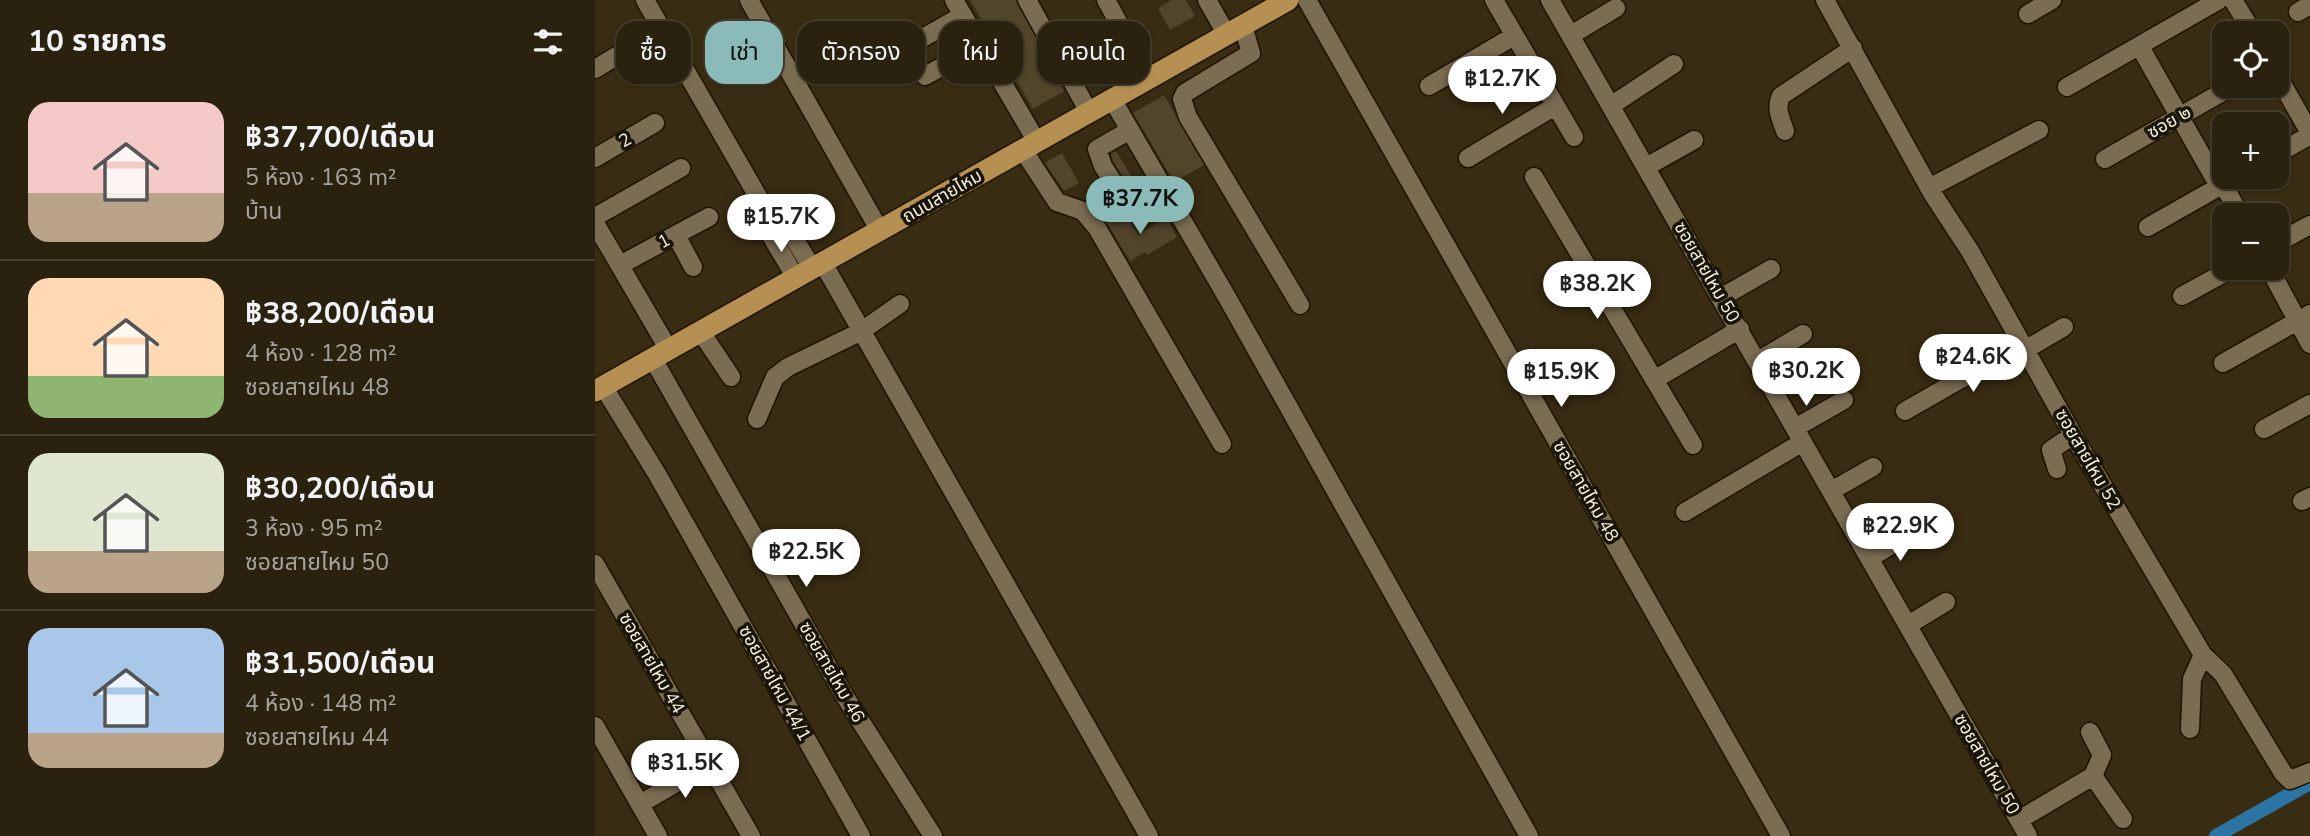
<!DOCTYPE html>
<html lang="th">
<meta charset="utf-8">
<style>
:root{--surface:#2a210e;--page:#362e1c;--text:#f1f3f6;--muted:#a5a39e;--line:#463e2e;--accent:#8bbbb9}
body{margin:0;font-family:"Nunito Sans","Noto Sans Thai",sans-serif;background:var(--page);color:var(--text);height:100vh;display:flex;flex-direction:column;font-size:26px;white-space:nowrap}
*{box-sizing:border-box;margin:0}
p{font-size:23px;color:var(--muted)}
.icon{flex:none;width:38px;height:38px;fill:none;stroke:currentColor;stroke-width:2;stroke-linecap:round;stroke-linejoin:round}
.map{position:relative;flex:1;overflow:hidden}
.side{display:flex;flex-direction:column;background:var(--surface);width:595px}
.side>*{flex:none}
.top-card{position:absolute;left:21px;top:21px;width:665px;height:63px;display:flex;gap:14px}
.buttons{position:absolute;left:1617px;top:21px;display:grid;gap:14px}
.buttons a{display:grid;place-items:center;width:77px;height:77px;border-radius:14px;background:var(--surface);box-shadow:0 2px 5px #0004,0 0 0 2px var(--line);font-size:35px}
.price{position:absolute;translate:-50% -60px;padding:0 16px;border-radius:24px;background:#fff;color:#222;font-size:23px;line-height:46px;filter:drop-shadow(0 2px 4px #0008)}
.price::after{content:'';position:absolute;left:50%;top:42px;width:21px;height:16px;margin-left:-10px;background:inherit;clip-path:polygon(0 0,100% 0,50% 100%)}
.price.current{background:var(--accent);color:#111}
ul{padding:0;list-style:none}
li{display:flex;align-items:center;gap:21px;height:175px;padding:0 28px}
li+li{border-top:2px solid var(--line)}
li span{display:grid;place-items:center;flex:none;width:196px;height:140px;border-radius:21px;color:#555}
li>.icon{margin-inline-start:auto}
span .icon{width:84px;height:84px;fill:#fffc;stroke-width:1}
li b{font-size:30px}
h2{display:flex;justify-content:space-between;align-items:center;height:84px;padding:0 28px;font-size:30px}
.pill{padding:0 24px;border-radius:21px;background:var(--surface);box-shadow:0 2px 5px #0004,0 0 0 2px var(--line);font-size:24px;line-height:63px}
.pill.current{background:var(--accent);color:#111}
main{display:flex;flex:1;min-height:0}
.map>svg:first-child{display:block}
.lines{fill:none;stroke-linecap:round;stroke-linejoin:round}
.canal{stroke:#2c74a4;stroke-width:14}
.building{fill:#51452a}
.minor-casing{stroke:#1f1400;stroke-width:21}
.major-casing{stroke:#1f1400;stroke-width:24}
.minor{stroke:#7b6d52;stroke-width:18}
.major{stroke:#b68f53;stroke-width:21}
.labels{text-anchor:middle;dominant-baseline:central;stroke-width:7;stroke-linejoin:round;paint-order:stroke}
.street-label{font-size:18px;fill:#f5edde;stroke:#1a150a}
</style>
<main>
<section class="side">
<h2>10 รายการ<svg class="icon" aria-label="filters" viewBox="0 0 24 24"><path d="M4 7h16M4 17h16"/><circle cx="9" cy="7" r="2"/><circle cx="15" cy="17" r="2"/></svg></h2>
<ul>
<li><span style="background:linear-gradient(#f6c9c9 65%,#b9a48a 0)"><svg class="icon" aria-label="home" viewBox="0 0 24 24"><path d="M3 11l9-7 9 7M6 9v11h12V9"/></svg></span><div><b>฿37,700/เดือน</b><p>5 ห้อง · 163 m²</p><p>บ้าน</p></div></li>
<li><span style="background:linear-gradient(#ffd9b3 70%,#8fb573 0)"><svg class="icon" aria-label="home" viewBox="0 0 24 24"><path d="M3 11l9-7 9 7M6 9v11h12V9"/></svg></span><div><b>฿38,200/เดือน</b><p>4 ห้อง · 128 m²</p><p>ซอยสายไหม 48</p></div></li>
<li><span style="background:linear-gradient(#dfe7d0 70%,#b9a48a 0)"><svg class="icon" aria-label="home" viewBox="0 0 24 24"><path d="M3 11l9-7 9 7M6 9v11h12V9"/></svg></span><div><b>฿30,200/เดือน</b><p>3 ห้อง · 95 m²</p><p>ซอยสายไหม 50</p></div></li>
<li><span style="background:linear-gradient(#a9c7e8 75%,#b9a48a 0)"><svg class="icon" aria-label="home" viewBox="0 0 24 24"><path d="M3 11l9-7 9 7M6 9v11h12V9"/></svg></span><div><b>฿31,500/เดือน</b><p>4 ห้อง · 148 m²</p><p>ซอยสายไหม 44</p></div></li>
</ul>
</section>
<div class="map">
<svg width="1715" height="836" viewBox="0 0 1715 836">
<rect width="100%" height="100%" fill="#382c12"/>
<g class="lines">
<!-- canal -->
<path class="canal" d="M1621 836 1715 783"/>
</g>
<!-- building -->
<path class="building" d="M375 0H421L469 91 438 109Z
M577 0H591L600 16 575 30 563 8Z
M569 95 609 165 579 182 538 113Z
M521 151 541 184 535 187 518 161 516 154Z
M467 153 484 183 469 191 450 163Z
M523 211 533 218 543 235 571 218 582 237 552 255 550 252 535 261 510 220Z"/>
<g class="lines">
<!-- minor casing -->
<g class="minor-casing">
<path id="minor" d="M50 0 173 214
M154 0 285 231
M359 0 442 142
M432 0 494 112
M511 0 554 78
M612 0 632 35
M712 0 1186 836
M899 0 979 137
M955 0 1433 836
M1230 0 1337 193 1375 251 1478 435 1608 655 1628 674 1688 773 1695 780 1715 772
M1638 0 1658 33
M1703 12 1715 5
M1433 14 1457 0
M648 26 656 53 590 93 587 99 593 117 705 305
M976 35 1021 8
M319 43 368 15
M1545 47 1624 186
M0 69 25 54
M1682 75 1715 133
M330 76 386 45
M834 86 919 36
M1472 87 1624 0
M517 99 633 299 934 836
M1017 105 1079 64
M535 130 502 149 508 166 534 207 569 188
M1190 131C1186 119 1180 108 1186 96L1258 48
M428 150 462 202 488 211 502 228 627 444
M1682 154 1715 135
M0 158 60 123
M873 158 960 106
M1510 159 1638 86
M1051 167 1099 140
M939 177 1098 445
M1628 184 1645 215
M1334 188 1444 130
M173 214 186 218 218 269
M173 214 172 229 201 278
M0 217 86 168
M0 223 74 350
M1553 227 1641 177
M81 235 98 267
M1682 243 1715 225
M228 263 554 836
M25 265 114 217
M1674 268 1715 344
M1587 296 1638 268
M1127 297 1176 269
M106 332 136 377
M1430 350 1469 327
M58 359 249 695 338 836
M1163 361 1208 334
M1628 363 1715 314
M1059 380 1145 329
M8 386 62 474 266 836
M1310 411 1427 344
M162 419 180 377 193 367 265 332 305 304
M1200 428 1249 400
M1669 429 1715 404
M1462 469 1456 450 1478 435
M1236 491 1278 467
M1707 501 1715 497
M1090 512 1208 442
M1275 558 1314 534
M0 564 156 836
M1313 625 1351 602
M0 726 63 836
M1595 729 1597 679 1608 655
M1495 732 1507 755 1498 776
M45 804 115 763
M1424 820 1498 776 1528 819"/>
</g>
<!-- major casing -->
<g class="major-casing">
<path id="major" d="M0 391 693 0"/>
</g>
<!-- minor -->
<use href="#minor" class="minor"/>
<!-- major -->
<use href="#major" class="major"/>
</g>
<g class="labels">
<!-- street labels -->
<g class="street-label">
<text transform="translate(1574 122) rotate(-30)">ซอย ๒</text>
<text transform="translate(30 140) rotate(-30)">2</text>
<text transform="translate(347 196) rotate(-30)">ถนนสายไหม</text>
<text transform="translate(69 241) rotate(-28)">1</text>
<text transform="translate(1112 272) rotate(60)">ซอยสายไหม 50</text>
<text transform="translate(1493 459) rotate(60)">ซอยสายไหม 52</text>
<text transform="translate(991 491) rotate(60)">ซอยสายไหม 48</text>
<text transform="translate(57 663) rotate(60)">ซอยสายไหม 44</text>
<text transform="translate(237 672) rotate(60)">ซอยสายไหม 46</text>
<text transform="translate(180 683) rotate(61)">ซอยสายไหม 44/1</text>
<text transform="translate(1392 764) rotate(60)">ซอยสายไหม 50</text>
</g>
</g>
</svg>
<div class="buttons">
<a><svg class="icon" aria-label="locate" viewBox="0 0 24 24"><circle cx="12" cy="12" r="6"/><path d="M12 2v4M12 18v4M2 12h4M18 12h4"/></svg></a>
<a>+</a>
<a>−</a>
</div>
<b class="price" style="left:907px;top:116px">฿12.7K</b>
<b class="price current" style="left:545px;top:236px">฿37.7K</b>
<b class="price" style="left:186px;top:254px">฿15.7K</b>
<b class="price" style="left:1002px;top:321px">฿38.2K</b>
<b class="price" style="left:1378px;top:394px">฿24.6K</b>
<b class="price" style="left:1211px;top:408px">฿30.2K</b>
<b class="price" style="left:966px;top:409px">฿15.9K</b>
<b class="price" style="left:1305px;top:563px">฿22.9K</b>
<b class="price" style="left:211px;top:589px">฿22.5K</b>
<b class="price" style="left:90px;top:800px">฿31.5K</b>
<div class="top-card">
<a class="pill">ซื้อ</a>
<a class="pill current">เช่า</a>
<a class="pill">ตัวกรอง</a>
<a class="pill">ใหม่</a>
<a class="pill">คอนโด</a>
</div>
</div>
</main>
